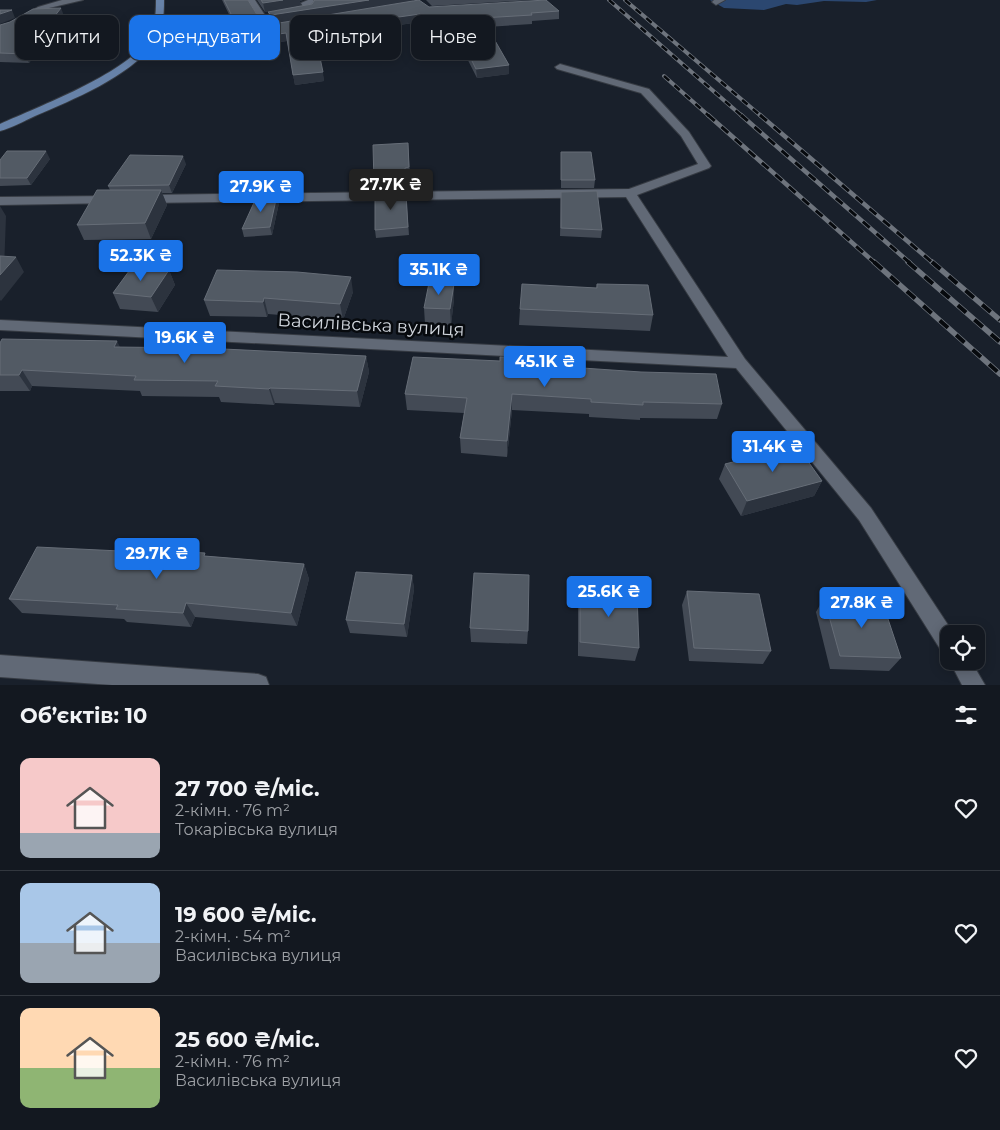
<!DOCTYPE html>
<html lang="uk">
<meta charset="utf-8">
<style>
:root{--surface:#131820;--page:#1c2129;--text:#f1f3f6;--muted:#9da0a5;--line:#32373e;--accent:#1a73e8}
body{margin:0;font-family:Montserrat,sans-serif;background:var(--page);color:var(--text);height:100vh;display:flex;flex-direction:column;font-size:19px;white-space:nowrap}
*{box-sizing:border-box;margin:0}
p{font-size:16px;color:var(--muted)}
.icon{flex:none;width:28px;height:28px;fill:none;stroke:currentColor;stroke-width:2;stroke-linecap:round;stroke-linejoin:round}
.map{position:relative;height:685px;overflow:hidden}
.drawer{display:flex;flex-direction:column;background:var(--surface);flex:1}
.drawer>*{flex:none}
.hud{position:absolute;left:15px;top:15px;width:500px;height:45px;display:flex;gap:10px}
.controls{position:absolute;left:940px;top:625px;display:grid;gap:10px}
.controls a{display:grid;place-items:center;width:45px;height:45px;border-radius:10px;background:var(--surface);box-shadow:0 2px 12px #0003,0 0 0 1px var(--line);font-size:25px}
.price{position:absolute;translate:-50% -42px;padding:0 11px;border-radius:5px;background:var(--accent);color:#fff;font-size:16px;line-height:32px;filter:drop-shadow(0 1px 2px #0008)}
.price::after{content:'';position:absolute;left:50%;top:30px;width:15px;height:11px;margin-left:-8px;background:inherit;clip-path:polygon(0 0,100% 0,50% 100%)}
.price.active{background:#222;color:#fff}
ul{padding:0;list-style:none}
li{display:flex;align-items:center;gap:15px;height:125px;padding:0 20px}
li+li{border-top:1px solid var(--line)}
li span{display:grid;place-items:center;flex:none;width:140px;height:100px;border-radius:10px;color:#555}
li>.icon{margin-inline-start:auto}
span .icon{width:60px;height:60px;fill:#fffc;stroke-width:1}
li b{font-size:21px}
h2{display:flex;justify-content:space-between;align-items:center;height:60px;padding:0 20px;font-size:21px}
.pill{padding:0 18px;border-radius:10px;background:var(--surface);box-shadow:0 2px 12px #0003,0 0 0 1px var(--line);font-size:18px;line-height:45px}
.pill.active{background:var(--accent);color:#fff}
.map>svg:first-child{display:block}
.forest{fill:#2b4770}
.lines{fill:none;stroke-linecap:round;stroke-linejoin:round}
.minor-casing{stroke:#363b43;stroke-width:2}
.major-casing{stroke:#363b43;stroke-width:2}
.minor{fill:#616976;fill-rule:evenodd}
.major{fill:#6782a8;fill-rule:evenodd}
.rail-far2-casing{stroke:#6e747d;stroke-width:4}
.rail-far1-casing{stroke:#6e747d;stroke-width:4.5}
.rail-casing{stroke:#6e747d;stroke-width:5.5}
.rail-far2{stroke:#070a0e;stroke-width:2.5;stroke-dasharray:7;stroke-linecap:butt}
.rail-far1{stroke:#070a0e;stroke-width:3;stroke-dasharray:9;stroke-linecap:butt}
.rail{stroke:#070a0e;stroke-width:4;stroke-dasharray:11;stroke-linecap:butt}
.wall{fill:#434a55}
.shaded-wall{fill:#2c333e}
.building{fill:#525a64;stroke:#666d77}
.labels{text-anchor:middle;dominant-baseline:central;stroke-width:5;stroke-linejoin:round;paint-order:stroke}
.street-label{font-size:18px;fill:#d1d6dd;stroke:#070a0e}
</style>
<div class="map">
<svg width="1000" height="685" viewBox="0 0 1000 685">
<rect width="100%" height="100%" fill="#19202b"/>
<!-- forest -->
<path class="forest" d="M710 0H877L866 2 824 1 797 5 786 4 764 10 724 8Z"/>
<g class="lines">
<!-- minor casing -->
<g class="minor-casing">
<path id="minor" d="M62 0H83L49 8 13 29 0 32V26L11 23 38 7Z
M247 0H255L272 26 283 24 287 27 286 29 266 31Z
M308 0H325L311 4 314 9 313 11 292 14V10L304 8 301 3Z
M714 0H725L716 5 712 2Z
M560 64 649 89 689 132 711 166 709 168 637 195 745 359 871 508 954 634H949V655L942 652 859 520 736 368 0 330V320L728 357 626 197 144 203 138 199 144 195 629 189 698 164 681 136 641 93 557 69 555 67Z
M111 196 115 197 117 200 115 203 0 205V197Z
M0 655 258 674 266 677 269 685H112L0 677Z
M949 660 971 661 985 685H962Z"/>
</g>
<!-- major casing -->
<g class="major-casing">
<path id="major" d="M156 0H164C164 16 163 31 153 44 129 77 72 100 35 116 24 121 12 128 0 131V124C40 106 122 75 147 41 155 29 156 14 156 0Z"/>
</g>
<!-- minor -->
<use href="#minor" class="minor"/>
<!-- major -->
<use href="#major" class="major"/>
<!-- rail-far2 casing -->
<g class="rail-far2-casing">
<path id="rail-far2" d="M609 0 742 116
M625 0 761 116
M664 76 709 116"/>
</g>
<!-- rail-far1 casing -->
<g class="rail-far1-casing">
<path id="rail-far1" d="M708 115 875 263
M741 115 910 263
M760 115 933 263"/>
</g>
<!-- rail casing -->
<g class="rail-casing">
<path id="rail" d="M874 262 1000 374
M908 262 1000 342
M932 262 1000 320"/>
</g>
<!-- rail-far2 -->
<use href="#rail-far2" class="rail-far2"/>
<!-- rail-far1 -->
<use href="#rail-far1" class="rail-far1"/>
<!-- rail -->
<use href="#rail" class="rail"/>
</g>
<!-- wall -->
<path class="wall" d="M222 0H248L262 23 267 25 273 24 270 20 268 12 312 4 313 2V0H413V1L429 7 559 11V19L532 21V24L487 27 509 65V74L477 78 450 25 421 27 420 22 316 37 324 81 295 85 287 41 266 44 263 31 241 39Z
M257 0H303L300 1 301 6 265 12Z
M426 0H532L432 6Z
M64 16 29 63 0 62V25Z
M408 143 410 175H405L406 190H375L374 183Z
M561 152 595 180 594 188H561Z
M50 159 31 185 0 186V160Z
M186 164 172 193H162L167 205 151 239 84 240 77 225 110 190 108 186Z
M561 192 602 230 601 238 560 236Z
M406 194 409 235 376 238 375 230Z
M279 203 272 235 244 237 242 229Z
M169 270 175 285 158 312 120 309 113 293Z
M454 284V299L451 325 425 324 424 308Z
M597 284 653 315 650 331 519 325 520 309 596 288Z
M353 292 343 320 268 314 267 317 210 316 204 300Z
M0 343 366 356 369 372 360 407 275 403 274 405 221 402 219 397 142 396 140 391 32 386 30 391H0Z
M553 366 722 404 717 419 640 418V420L589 417V414L512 410 507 457 461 453 460 438 464 413 407 410 405 394Z
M725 464 822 481 814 496 741 516 719 479Z
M207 556 304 564 309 579 297 626 195 617 191 627 127 622 124 619 22 613 9 599Z
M412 575 414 589 407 637 350 633 346 620Z
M580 589 639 648 635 661 578 656V603Z
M687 591 771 651 763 664 689 661 682 605Z
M824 598 901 658 889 671 830 669 816 612Z
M470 628 528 631 527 644 471 642Z"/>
<!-- shaded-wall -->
<path class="shaded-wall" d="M283 0H303L300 1 301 6 265 12 263 3Z
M369 0H413V2L273 24 271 15Z
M61 8 64 16 29 63 25 54Z
M12 10 15 18 0 24V14Z
M420 14V22L315 37 314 29Z
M261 22 263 31 241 39 239 30Z
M286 33 287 41 266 44 264 36Z
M509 65V74L477 78 476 69Z
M323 72 324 81 295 85 293 75Z
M46 151 50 159 31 185 27 178Z
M183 156 186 164 172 193 169 185Z
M161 190 167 205 151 239 145 223Z
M277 195 279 203 272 235 270 227Z
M0 206 6 216 4 270 16 257 24 272 1 301 0 300Z
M169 270 175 285 158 312 151 297Z
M351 277 353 292 343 320 340 304Z
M454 284V299L451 325 450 309Z
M264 298 268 314 267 317 263 302Z
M117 341 125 357 114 347Z
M366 356 369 372 360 407 357 391Z
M22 370 32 386 30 391 19 375Z
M270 388 275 403 274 405 269 389Z
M512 394V410L507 457V441Z
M822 481 814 496 741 516 747 501Z
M304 564 309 579 297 626 291 613Z
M412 575 414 589 407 637 404 624Z
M186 603 195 617 191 627 183 613Z"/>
<!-- building -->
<path class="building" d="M224 0H248L262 23 267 25 419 0 429 7 546 0 559 11 531 13 532 15 482 18 509 65 476 69 450 17 421 18 420 14 314 29 323 72 293 75 286 33 264 36 261 22 239 30Z
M261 0H283L263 3Z
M314 0H369L271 15 268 12 312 4 314 1Z
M61 8 25 54 0 53V25L10 22 33 9Z
M0 10H12L0 14Z
M408 143 409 167 405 168V182L374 183 373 145Z
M7 151H46L27 178H0V160Z
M561 152H591L595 180H561Z
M130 155 183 156 169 185 108 186Z
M97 190H161L145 223 77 225Z
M597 191 602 230 561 228V192Z
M375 194H406L408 227 375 230Z
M277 195 270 227 242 229 257 196Z
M0 256 16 257 0 275Z
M132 267 169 270 151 297 113 293Z
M217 270 297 272 351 277 340 304 264 298 263 302 204 300Z
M429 283 454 284 450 309 424 308Z
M522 284 597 288V284L648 285 653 315 520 309Z
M2 339 117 341 114 347 203 348 366 356 357 391 270 388 269 389 215 386 218 381 134 380 136 376 22 370 19 375H0V343Z
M413 357 500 361V357L553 360V366L641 372 716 374 722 404 643 402V405L591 402V399L512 394 507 441 460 438 467 398 405 394Z
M797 446 822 481 747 501 725 464Z
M37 547 141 552 143 549 205 553 204 556 304 564 291 613 186 603 183 613 116 609 118 605 9 599Z
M356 572 412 575 404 624 346 620Z
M474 573 529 575 528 631 470 628Z
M580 589 637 594 639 648 580 642Z
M687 591 759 594 771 651 694 648Z
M824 598 882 601 901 658 840 656Z"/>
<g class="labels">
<!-- street labels -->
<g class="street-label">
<text transform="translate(371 325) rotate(3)">Василівська вулиця</text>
</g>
</g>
</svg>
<div class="controls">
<a><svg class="icon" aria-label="locate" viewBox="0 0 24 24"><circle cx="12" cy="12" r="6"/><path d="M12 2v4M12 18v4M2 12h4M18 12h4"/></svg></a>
</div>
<b class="price active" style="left:391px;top:211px">27.7K ₴</b>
<b class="price" style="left:261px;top:213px">27.9K ₴</b>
<b class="price" style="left:141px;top:282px">52.3K ₴</b>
<b class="price" style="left:439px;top:296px">35.1K ₴</b>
<b class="price" style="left:185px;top:364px">19.6K ₴</b>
<b class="price" style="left:545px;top:388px">45.1K ₴</b>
<b class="price" style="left:773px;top:473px">31.4K ₴</b>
<b class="price" style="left:157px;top:580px">29.7K ₴</b>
<b class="price" style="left:609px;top:618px">25.6K ₴</b>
<b class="price" style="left:862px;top:629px">27.8K ₴</b>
<div class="hud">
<a class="pill">Купити</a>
<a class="pill active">Орендувати</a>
<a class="pill">Фільтри</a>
<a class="pill">Нове</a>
</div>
</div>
<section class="drawer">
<h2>Об’єктів: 10<svg class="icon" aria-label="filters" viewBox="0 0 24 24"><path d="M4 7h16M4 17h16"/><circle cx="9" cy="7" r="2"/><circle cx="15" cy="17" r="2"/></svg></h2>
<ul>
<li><span style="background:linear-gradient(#f6c9c9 75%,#9aa5b1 0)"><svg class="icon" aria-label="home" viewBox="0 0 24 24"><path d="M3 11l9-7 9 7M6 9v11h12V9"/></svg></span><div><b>27 700 ₴/міс.</b><p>2-кімн. · 76 m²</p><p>Токарівська вулиця</p></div><svg class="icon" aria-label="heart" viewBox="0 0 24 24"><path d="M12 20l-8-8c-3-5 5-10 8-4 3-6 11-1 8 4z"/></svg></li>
<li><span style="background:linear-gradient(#a9c7e8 60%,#9aa5b1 0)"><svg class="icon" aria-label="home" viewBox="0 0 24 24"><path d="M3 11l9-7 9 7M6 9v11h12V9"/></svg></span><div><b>19 600 ₴/міс.</b><p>2-кімн. · 54 m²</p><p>Василівська вулиця</p></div><svg class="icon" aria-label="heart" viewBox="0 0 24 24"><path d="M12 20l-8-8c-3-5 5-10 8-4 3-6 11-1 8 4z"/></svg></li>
<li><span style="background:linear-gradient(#ffd9b3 60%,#8fb573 0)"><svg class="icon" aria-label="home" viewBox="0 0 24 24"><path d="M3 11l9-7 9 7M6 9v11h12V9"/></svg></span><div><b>25 600 ₴/міс.</b><p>2-кімн. · 76 m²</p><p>Василівська вулиця</p></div><svg class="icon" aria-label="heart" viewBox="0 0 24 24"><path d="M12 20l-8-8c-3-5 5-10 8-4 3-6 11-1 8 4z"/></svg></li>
</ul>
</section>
